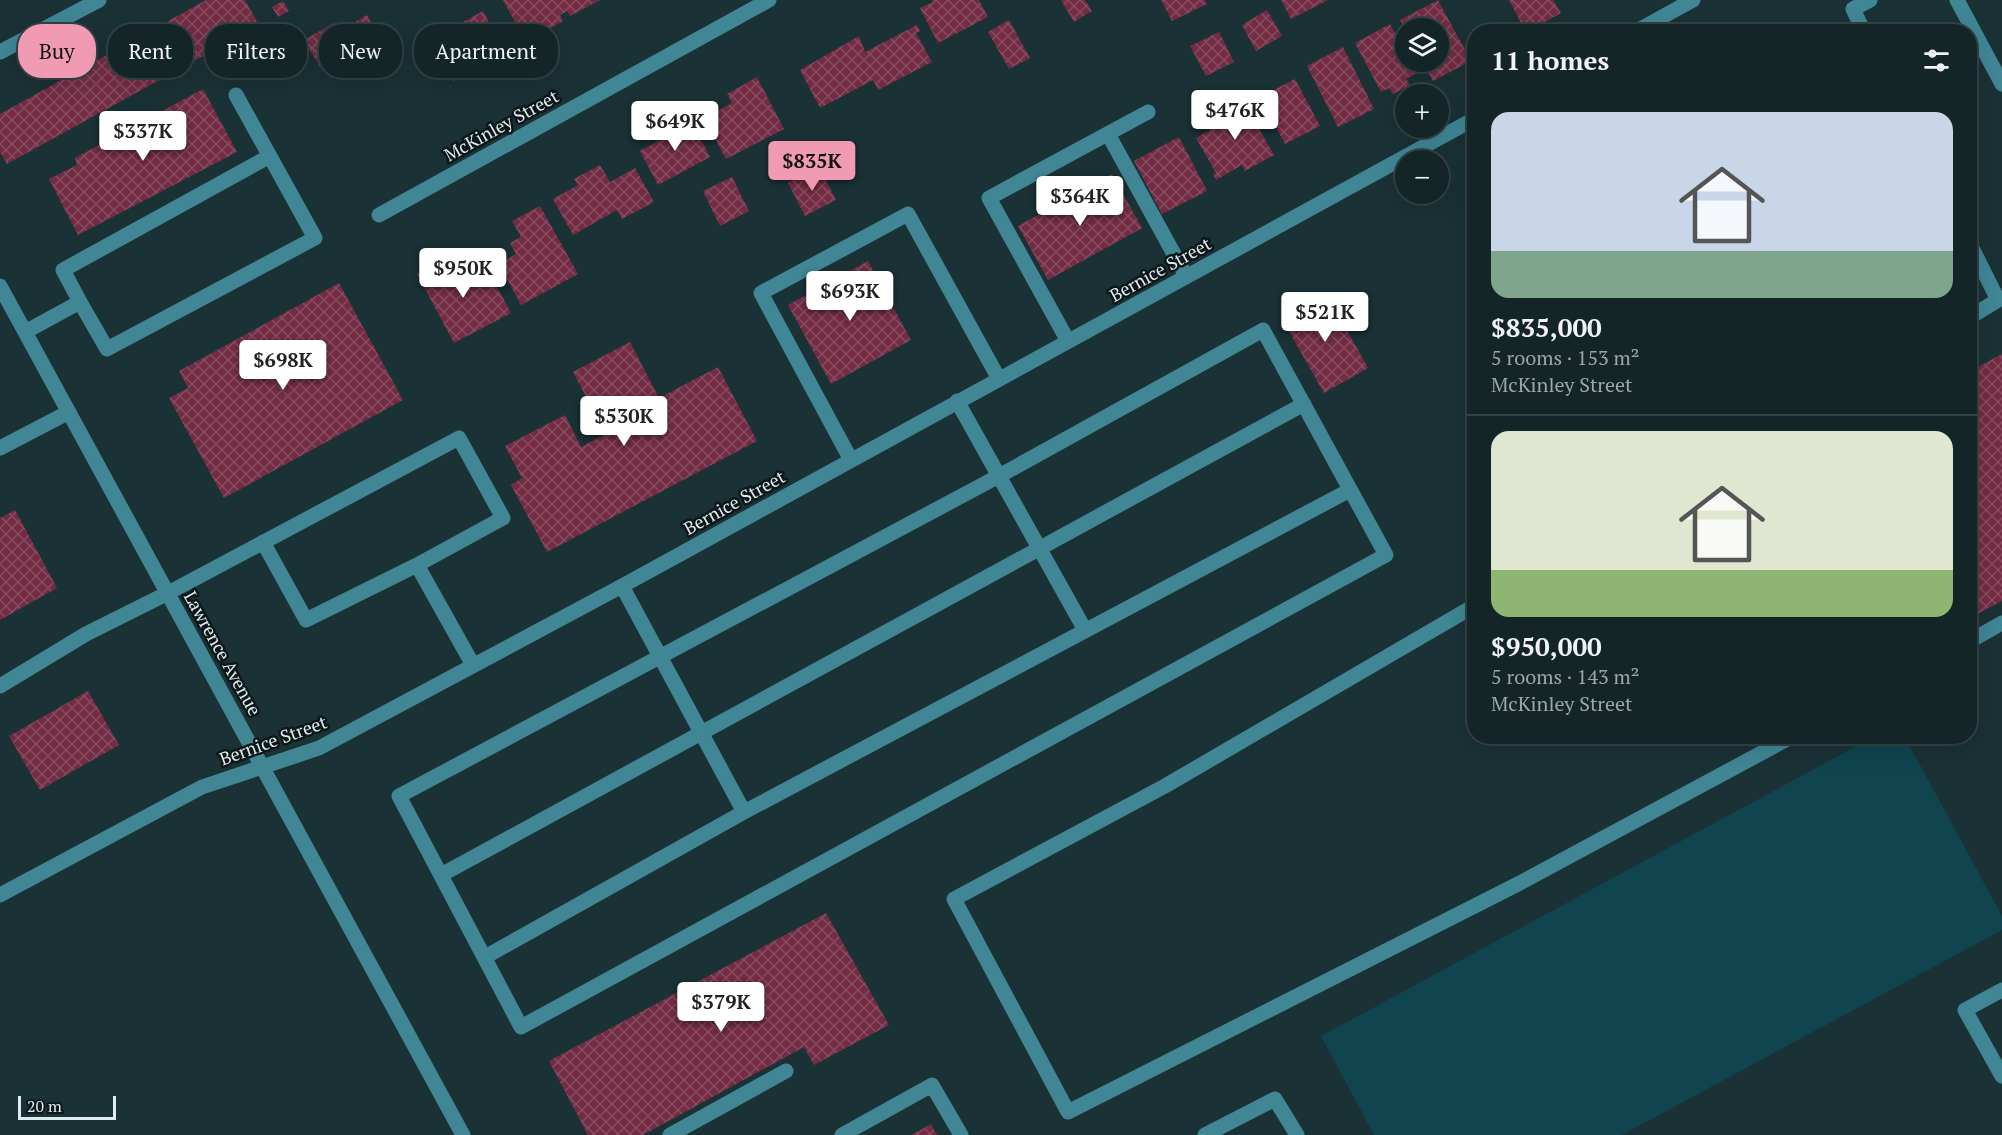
<!DOCTYPE html>
<meta charset="utf-8">
<style>
:root{--surface:#142528;--page:#1d2d30;--text:#f1f3f6;--muted:#9da5a8;--line:#334245;--accent:#f19ab3}
body{margin:0;font-family:"PT Serif",serif;background:var(--page);color:var(--text);height:100vh;display:flex;flex-direction:column;font-size:22px;white-space:nowrap}
*{box-sizing:border-box;margin:0}
p{font-size:20px;color:var(--muted)}
.icon{flex:none;width:33px;height:33px;fill:none;stroke:currentColor;stroke-width:2;stroke-linecap:round;stroke-linejoin:round}
.map{position:relative;flex:1;overflow:hidden}
.panel{position:absolute;left:1467px;top:24px;width:510px;height:720px;display:flex;flex-direction:column;background:var(--surface);border-radius:24px;box-shadow:0 6px 24px #0002,0 0 0 2px var(--line)}
.panel>*{flex:none}
.top-card{position:absolute;left:18px;top:24px;width:570px;height:54px;display:flex;gap:12px}
.buttons{position:absolute;left:1395px;top:18px;display:grid;gap:12px}
.buttons a{display:grid;place-items:center;width:54px;height:54px;border-radius:50%;background:var(--surface);box-shadow:0 6px 24px #0002,0 0 0 2px var(--line);font-size:30px}
.scale{position:absolute;left:18px;bottom:15px;width:98px;box-sizing:border-box;padding-left:6px;border:3px solid #deecef;border-top:0;font-size:16px;line-height:21px;white-space:nowrap;color:#deecef;-webkit-text-stroke:4px #0d1719;paint-order:stroke}
.price{position:absolute;translate:-50% -51px;padding:0 14px;border-radius:6px;background:#fff;color:#222;font-size:20px;line-height:39px;filter:drop-shadow(0 2px 3px #0008)}
.price::after{content:'';position:absolute;left:50%;top:36px;width:18px;height:14px;margin-left:-9px;background:inherit;clip-path:polygon(0 0,100% 0,50% 100%)}
.price.active{background:var(--accent);color:#111}
ul{padding:0;list-style:none}
li{display:grid;align-content:center;gap:12px;height:318px;padding:0 24px}
li+li{border-top:2px solid var(--line)}
li span{display:grid;place-items:center;height:186px;border-radius:18px;color:#555}
li>.icon{margin-inline-start:auto}
span .icon{width:108px;height:108px;fill:#fffc;stroke-width:1}
li b{font-size:26px}
h2{display:flex;justify-content:space-between;align-items:center;height:72px;padding:0 24px;font-size:26px}
.chip{padding:0 21px;border-radius:24px;background:var(--surface);box-shadow:0 6px 24px #0002,0 0 0 2px var(--line);font-size:21px;line-height:54px}
.chip.active{background:var(--accent);color:#111}
.map>svg:first-child{display:block}
.green{fill:#10444e}
.building{fill:url(#building-cross-hatch)}
.lines{fill:none;stroke-linecap:round;stroke-linejoin:round}
.minor{stroke:#408695;stroke-width:15}
.labels{text-anchor:middle;dominant-baseline:central;stroke-width:5;stroke-linejoin:round;paint-order:stroke}
.street-label{font-size:18px;fill:#deecef;stroke:#0d1719}
</style>
<div class="map">
<svg width="2002" height="1135" viewBox="0 0 2002 1135">
<defs>
<pattern id="building-cross-hatch" width="8" height="8" patternUnits="userSpaceOnUse" patternTransform="scale(1.5)"><rect width="8" height="8" fill="#732c44"/><path d="M0 0l8 8M0 8l8-8" fill="none" stroke="#864b5f"/></pattern>
</defs>
<rect width="100%" height="100%" fill="#1a3136"/>
<!-- green -->
<path class="green" d="M1875 736 1905 737 2002 916V930L1622 1135H1374L1321 1036Z"/>
<!-- building -->
<path class="building" d="M206 0H245L259 25 7 164 0 152V114Z
M503 0H600L570 16 567 11 560 15 563 21 526 42Z
M932 0H979L988 17 938 43 920 8 933 2Z
M1061 0H1085L1092 11 1074 22Z
M1161 0H1205L1207 4 1172 21Z
M1281 0H1328L1291 19Z
M1438 0 1471 61 1433 81 1422 62H1438V28H1405L1400 20Z
M1509 0H1553L1561 13 1526 32Z
M283 1 289 11 278 17 272 7Z
M1267 10 1282 36 1256 51 1242 25Z
M483 11 505 53 453 81 433 44 464 28 461 23Z
M367 15 391 57 359 75 346 52 320 67 304 40 334 23 339 31Z
M1009 20 1030 58 1009 69 988 32Z
M1390 24 1406 53V62H1410L1416 73 1406 79 1410 85 1393 94 1389 88 1381 92 1355 43Z
M917 25 920 31 916 33 932 62 878 90 873 80 820 108 800 70 859 36 865 52Z
M1219 32 1234 62 1206 76 1190 46Z
M1343 47 1374 109 1338 127 1307 66Z
M757 77 784 129 726 159 704 118 732 103 727 94Z
M1295 79 1320 126 1285 144 1260 97Z
M203 89 237 152 78 235 49 179 77 165 75 158Z
M1239 94 1274 155 1245 171 1242 165 1216 180 1213 174 1216 173 1196 138 1231 118 1222 104Z
M682 119 687 126 692 123 710 157 658 185 640 151 662 139 658 132Z
M1179 137 1207 191 1162 214 1134 161Z
M600 165 610 182 635 168 654 202 622 219 617 210 573 235 553 199 578 185 574 179Z
M819 167 836 200 805 216 788 183Z
M1112 174 1142 228 1048 280 1018 226Z
M732 177 749 211 720 226 703 191Z
M540 206 578 274 521 305 499 264 516 254 510 243 521 237 512 221Z
M445 259 452 273 462 267 469 279 488 270 511 313 454 343 417 274Z
M868 261 911 340 831 384 788 305Z
M339 283 403 400 224 498 169 398 188 388 179 371Z
M1327 294 1368 368 1324 393 1282 319Z
M630 342 659 398 718 367 757 441 547 552 511 485 522 478 505 446 565 415 581 447 606 434 573 372Z
M2002 354V601L1970 618V416L1975 412 1970 401V371Z
M15 510 57 588 0 620V518Z
M88 691 119 745 40 790 9 736Z
M826 913 889 1025 814 1065 804 1047 643 1135H588L549 1061Z
M931 1124 937 1135H911Z"/>
<g class="lines">
<!-- minor -->
<path class="minor" d="M1957 0 2002 84
M1635 32 1693 0
M1864 32 1853 9 1870 0
M0 52 99 0
M1108 134 1186 276
M379 215 769 0
M1970 244 1998 300 1970 317
M0 286 463 1135
M80 302 63 270 270 156
M1263 330 1386 555 521 1027 399 796 999 476Z
M25 332 80 302 107 349 315 238 236 95
M1068 341 989 198 1148 112
M957 401 1085 630
M0 448 69 412
M851 460 761 293 908 214 999 379
M263 542 306 620 417 565
M622 586 744 812
M1474 606 1165 786 954 899 1068 1112 1518 884 1793 736
M1970 641 2002 623
M0 686 86 634 168 593 459 438 503 518 417 565 473 665
M441 875 1304 404
M0 895 202 787 319 748 622 586 1474 119
M485 957 744 812 1350 490
M2002 990 1965 1010 2002 1076
M670 1135 786 1071
M842 1135 932 1085 961 1135
M1205 1135 1275 1099 1297 1135"/>
</g>
<g class="labels">
<!-- street labels -->
<g class="street-label">
<text transform="translate(501 125) rotate(-29)">McKinley Street</text>
<text transform="translate(1160 269) rotate(-29)">Bernice Street</text>
<text transform="translate(734 502) rotate(-29)">Bernice Street</text>
<text transform="translate(223 653) rotate(61)">Lawrence Avenue</text>
<text transform="translate(273 740) rotate(-20)">Bernice Street</text>
</g>
</g>
</svg>
<div class="buttons">
<a><svg class="icon" aria-label="layers" viewBox="0 0 24 24"><path d="M12 4l9 5-9 5-9-5zM3 14l9 5 9-5"/></svg></a>
<a>+</a>
<a>−</a>
</div>
<div class="scale">20 m</div>
<b class="price" style="left:1235px;top:141px">$476K</b>
<b class="price" style="left:675px;top:152px">$649K</b>
<b class="price" style="left:143px;top:162px">$337K</b>
<b class="price active" style="left:812px;top:192px">$835K</b>
<b class="price" style="left:1080px;top:227px">$364K</b>
<b class="price" style="left:463px;top:299px">$950K</b>
<b class="price" style="left:850px;top:322px">$693K</b>
<b class="price" style="left:1325px;top:343px">$521K</b>
<b class="price" style="left:283px;top:391px">$698K</b>
<b class="price" style="left:624px;top:447px">$530K</b>
<b class="price" style="left:721px;top:1033px">$379K</b>
<div class="top-card">
<a class="chip active">Buy</a>
<a class="chip">Rent</a>
<a class="chip">Filters</a>
<a class="chip">New</a>
<a class="chip">Apartment</a>
</div>
<section class="panel">
<h2>11 homes<svg class="icon" aria-label="filters" viewBox="0 0 24 24"><path d="M4 7h16M4 17h16"/><circle cx="9" cy="7" r="2"/><circle cx="15" cy="17" r="2"/></svg></h2>
<ul>
<li><span style="background:linear-gradient(#c9d6e8 75%,#7fa58c 0)"><svg class="icon" aria-label="home" viewBox="0 0 24 24"><path d="M3 11l9-7 9 7M6 9v11h12V9"/></svg></span><div><b>$835,000</b><p>5 rooms · 153 m²</p><p>McKinley Street</p></div></li>
<li><span style="background:linear-gradient(#dfe7d0 75%,#8fb573 0)"><svg class="icon" aria-label="home" viewBox="0 0 24 24"><path d="M3 11l9-7 9 7M6 9v11h12V9"/></svg></span><div><b>$950,000</b><p>5 rooms · 143 m²</p><p>McKinley Street</p></div></li>
</ul>
</section>
</div>
